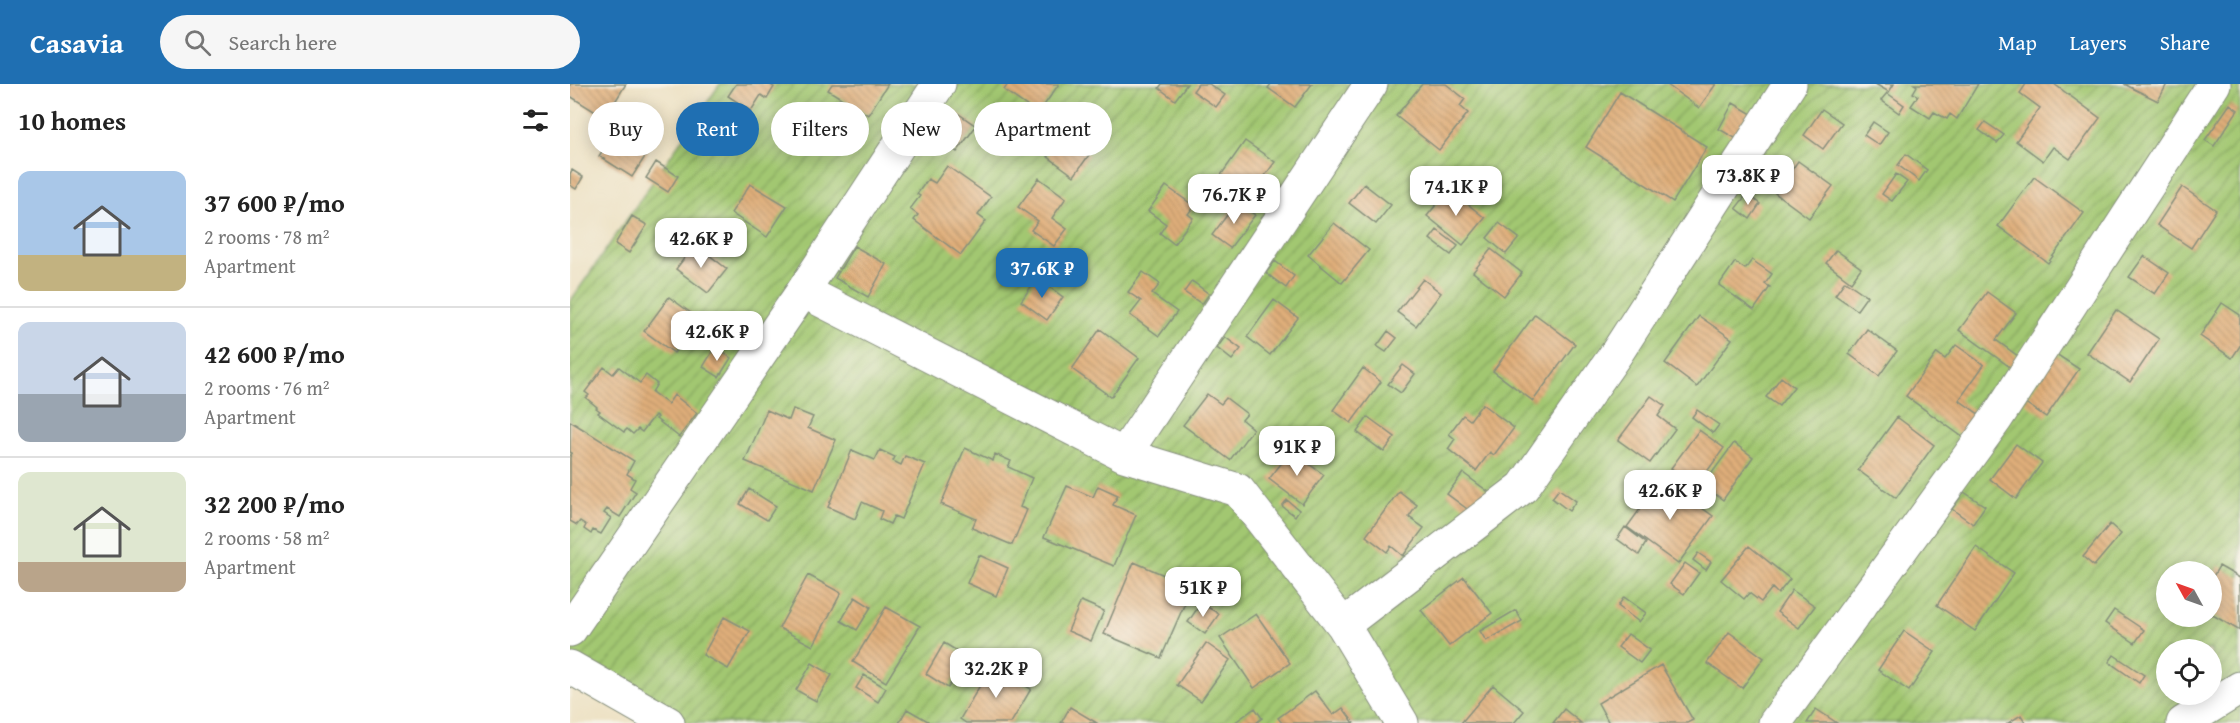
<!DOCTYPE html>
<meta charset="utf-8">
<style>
:root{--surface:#fff;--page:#f6f6f6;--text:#222;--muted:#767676;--line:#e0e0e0;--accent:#1f6fb2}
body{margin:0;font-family:"Gentium Book Plus",serif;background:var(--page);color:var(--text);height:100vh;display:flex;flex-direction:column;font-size:22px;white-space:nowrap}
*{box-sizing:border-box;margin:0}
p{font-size:20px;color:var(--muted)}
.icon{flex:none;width:33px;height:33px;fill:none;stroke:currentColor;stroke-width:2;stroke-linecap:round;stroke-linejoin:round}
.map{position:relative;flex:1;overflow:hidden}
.sheet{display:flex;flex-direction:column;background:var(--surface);width:570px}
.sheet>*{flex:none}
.hud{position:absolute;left:18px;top:18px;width:570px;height:54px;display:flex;gap:12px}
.needle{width:39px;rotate:310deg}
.fabs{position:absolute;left:1586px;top:477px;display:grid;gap:12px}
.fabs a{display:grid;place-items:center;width:66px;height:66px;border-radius:50%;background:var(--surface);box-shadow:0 3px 15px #0003;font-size:30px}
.price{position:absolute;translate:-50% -51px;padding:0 14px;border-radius:12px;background:#fff;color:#222;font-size:20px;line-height:39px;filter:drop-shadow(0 2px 3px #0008)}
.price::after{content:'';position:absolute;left:50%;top:36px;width:18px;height:14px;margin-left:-9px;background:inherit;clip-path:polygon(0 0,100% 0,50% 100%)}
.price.active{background:var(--accent);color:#fff}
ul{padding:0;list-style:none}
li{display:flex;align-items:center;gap:18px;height:150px;padding:0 18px}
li+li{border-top:2px solid var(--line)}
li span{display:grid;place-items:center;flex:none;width:168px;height:120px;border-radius:12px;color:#555}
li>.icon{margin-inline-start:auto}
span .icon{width:72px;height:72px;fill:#fffc;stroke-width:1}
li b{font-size:26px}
h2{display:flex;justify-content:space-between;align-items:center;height:72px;padding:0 18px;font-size:26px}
.pill{padding:0 21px;border-radius:27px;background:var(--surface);box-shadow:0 3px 15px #0003;font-size:21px;line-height:54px}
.pill.active{background:var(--accent);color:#fff}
header{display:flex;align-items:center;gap:36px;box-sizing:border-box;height:84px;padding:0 30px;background:var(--accent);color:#fff}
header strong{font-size:28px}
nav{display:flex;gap:33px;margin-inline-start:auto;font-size:21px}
.search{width:420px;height:54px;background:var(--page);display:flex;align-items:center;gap:15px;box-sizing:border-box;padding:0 21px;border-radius:33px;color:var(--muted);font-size:22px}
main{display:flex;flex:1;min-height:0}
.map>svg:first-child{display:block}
.garden{fill:url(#garden-furrows);stroke:#608252;stroke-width:1.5;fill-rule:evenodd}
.building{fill:url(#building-back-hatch)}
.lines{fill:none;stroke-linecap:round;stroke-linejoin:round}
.minor-casing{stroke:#868f7c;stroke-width:35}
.minor{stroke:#fff;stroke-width:33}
</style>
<header>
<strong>Casavia</strong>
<div class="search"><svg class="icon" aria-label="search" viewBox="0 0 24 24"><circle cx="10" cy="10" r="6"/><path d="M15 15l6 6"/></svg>Search here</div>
<nav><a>Map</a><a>Layers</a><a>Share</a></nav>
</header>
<main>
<section class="sheet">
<h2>10 homes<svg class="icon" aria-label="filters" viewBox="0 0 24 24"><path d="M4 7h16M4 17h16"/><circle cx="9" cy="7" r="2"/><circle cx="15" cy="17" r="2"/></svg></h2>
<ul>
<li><span style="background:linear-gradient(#a9c7e8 70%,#c2b280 0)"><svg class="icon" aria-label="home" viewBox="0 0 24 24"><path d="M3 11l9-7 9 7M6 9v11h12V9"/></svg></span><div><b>37 600 ₽/mo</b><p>2 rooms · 78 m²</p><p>Apartment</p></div></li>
<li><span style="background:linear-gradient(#c9d6e8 60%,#9aa5b1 0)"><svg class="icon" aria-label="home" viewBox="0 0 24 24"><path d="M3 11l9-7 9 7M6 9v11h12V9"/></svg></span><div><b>42 600 ₽/mo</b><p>2 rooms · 76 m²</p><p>Apartment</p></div></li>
<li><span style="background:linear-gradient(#dfe7d0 75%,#b9a48a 0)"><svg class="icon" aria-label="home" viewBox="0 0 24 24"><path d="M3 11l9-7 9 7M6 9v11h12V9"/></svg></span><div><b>32 200 ₽/mo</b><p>2 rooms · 58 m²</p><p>Apartment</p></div></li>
</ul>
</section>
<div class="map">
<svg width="1670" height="639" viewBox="0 0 1670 639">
<defs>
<pattern id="garden-furrows" width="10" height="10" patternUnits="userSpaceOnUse" patternTransform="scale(1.5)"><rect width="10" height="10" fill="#a2c771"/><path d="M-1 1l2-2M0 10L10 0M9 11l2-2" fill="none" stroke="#83a35e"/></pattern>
<pattern id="building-back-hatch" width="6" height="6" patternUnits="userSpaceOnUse" patternTransform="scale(1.5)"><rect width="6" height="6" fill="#e0af7a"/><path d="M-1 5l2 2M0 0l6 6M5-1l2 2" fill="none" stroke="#b59065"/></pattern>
</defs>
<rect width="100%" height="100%" fill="#f7f3e8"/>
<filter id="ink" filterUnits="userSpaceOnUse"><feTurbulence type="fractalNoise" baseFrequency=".0167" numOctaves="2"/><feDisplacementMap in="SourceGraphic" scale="12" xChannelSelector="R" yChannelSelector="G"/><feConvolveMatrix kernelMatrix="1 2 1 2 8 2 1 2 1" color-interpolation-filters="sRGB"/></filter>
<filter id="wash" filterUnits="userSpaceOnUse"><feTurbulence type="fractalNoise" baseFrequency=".008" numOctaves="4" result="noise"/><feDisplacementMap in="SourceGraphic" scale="24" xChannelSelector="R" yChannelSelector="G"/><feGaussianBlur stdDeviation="1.35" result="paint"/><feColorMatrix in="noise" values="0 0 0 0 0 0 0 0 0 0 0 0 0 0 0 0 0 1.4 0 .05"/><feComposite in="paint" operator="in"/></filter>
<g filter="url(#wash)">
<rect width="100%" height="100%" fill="#ede1c3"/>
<!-- garden -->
<path class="garden" d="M150 0H1670V639H98L0 583V218ZM1596 488H1641V532H1596ZM1596 566H1641V610H1596Z"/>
<g id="blocks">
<!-- building -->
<path class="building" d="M0 0H56L35 34 0 12Z
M166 0H199L204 3 197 15 191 11 181 27 158 12Z
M262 0H318L298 31 258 6Z
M438 0H489L468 30 434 6Z
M592 0H617L605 16 589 4Z
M628 0H639L655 11 646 23 623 7Z
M701 0H742L725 23 698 4Z
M852 0H876L895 15 890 22 898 29 869 66 826 32Z
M1096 0H1146L1129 24Z
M1305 0H1324L1319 8Z
M1344 0H1408L1387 35 1380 30 1377 35 1364 28 1360 34 1341 22 1348 12 1343 9 1347 2Z
M1456 0H1484L1530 34 1500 75 1483 63 1473 77 1446 57 1470 24 1450 9Z
M1554 0H1597L1588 17Z
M1050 8 1137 63 1103 118 1016 63Z
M1317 9 1334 21 1329 29 1311 16Z
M1163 19 1187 33 1172 58 1149 45Z
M1660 20 1668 26 1644 62 1635 56Z
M379 23 406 42 387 68 360 49Z
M1252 25 1272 39 1253 65 1234 51Z
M1303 38 1318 48 1309 61 1294 51Z
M1415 38 1434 51 1427 59 1409 46Z
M45 47 78 68 62 93 29 72Z
M492 52 519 71 504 92 477 72Z
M675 57 705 78 686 104 677 98 672 106 651 91Z
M1336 70 1357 86 1349 97 1328 81Z
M1228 77 1263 102 1239 134 1205 109Z
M86 78 108 92 98 108 76 94Z
M377 82 421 113 408 131 416 137 391 171 344 136 348 131 340 125 350 112 347 110 358 95 365 99Z
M2 86 13 93 6 105 0 101V90Z
M1326 90 1337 98 1322 117 1312 110Z
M1464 93 1514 129 1478 179 1428 142Z
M469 94 496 114 482 134 497 145 484 162 461 146 468 137 448 123Z
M180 100 217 122 197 153 161 129Z
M794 100 821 121 806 140 779 119Z
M596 102 624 122 618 130 623 134 604 160 590 149 596 140 578 127Z
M1612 103 1646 126 1621 164 1587 141Z
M879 105 915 134 893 161 857 132Z
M1177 110 1190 120 1180 135 1166 124Z
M667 118 685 131 660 164 642 151Z
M62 132 77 141 59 169 45 160Z
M764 139 799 166 772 199 738 171Z
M929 139 949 154 936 170 917 154Z
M867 146 888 162 881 171 860 155Z
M125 160 157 185 138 209 106 185Z
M284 162 316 180 298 213 265 194Z
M921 165 952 189 934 212 903 188Z
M1266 166 1291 184 1281 198 1256 179Z
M1574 172 1599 189 1585 210 1559 193Z
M1182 176 1202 190 1195 200 1200 203 1184 226 1149 201 1165 178 1175 185Z
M705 177 724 192 716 204 696 189Z
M573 188 590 200 582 210 607 228 589 252 560 231 571 217 558 208Z
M467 194 493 213 477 236 451 217Z
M853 195 871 209 846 242 827 228Z
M622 197 639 210 632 220 614 208Z
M1275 197 1297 212 1287 226 1265 211Z
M1417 208 1446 229 1426 256 1452 275 1444 286 1389 246Z
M99 213 129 235 104 269 74 247Z
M704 216 728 234 700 271 677 253Z
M1652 219 1670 231V262L1662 274 1630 252Z
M1546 226 1589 255 1560 298 1517 269Z
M965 230 1005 260 963 317 923 287Z
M1129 232 1162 255 1127 303 1095 279Z
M530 245 569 274 541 313 502 285Z
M1297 245 1327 267 1309 292 1279 270Z
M818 247 827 254 816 268 807 262Z
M655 253 671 265 662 276 647 264Z
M1386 261 1414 281 1389 316 1410 331 1394 354 1336 312 1367 269 1375 275Z
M145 263 161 274 149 293 133 283Z
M1486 270 1509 285 1476 333 1454 318Z
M833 281 845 290 831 309 818 300Z
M34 283 43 290 49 283 70 299 76 291 87 300 82 308 98 320 104 311 127 329 109 353 86 335 88 333 85 331 72 348 68 345 63 350 57 345 54 348 28 329 30 327 26 324 27 323 16 314 19 311 15 308Z
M793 284 811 298 781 339 763 326Z
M1211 293 1224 303 1209 322 1196 313Z
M637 310 651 320 656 314 677 330 672 336 683 345 660 376 613 341Z
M1081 312 1095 322 1088 332 1105 345 1080 379 1048 356Z
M912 320 944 344 924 371 920 368 906 387 878 365 885 355 879 350 893 331 900 336Z
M223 325 243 333 238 344 266 356 244 406 175 377 197 326 219 336Z
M1127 326 1149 341 1143 349 1122 333Z
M798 333 825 353 814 368 787 348Z
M1327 333 1364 361 1326 414 1288 386Z
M0 337 64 377 57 390 65 395 60 404 66 408 50 433 37 425 34 429 41 434 31 450 23 446 21 450 14 445 16 441 10 437 7 441 0 437V373L2 369 0 368Z
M1129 346 1154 364 1126 403 1101 384Z
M1164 359 1183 373 1153 416 1133 401Z
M1446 360 1472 379 1446 415 1420 395Z
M395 364 423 377 425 370 441 377 438 383 462 394 450 423 457 426 442 461 402 444 406 435 371 420Z
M282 366 305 376 310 366 325 373 323 377 331 381 335 372 355 380 331 435 324 432 320 440 309 435 312 427 292 418 285 435 258 423Z
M721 367 754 391 732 420 699 395Z
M893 389 920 409 904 430 877 410Z
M1092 395 1143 432 1108 480 1057 443Z
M497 402 523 413 528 402 548 411 543 421 566 431 544 482 474 453Z
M179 405 206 422 197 436 170 420Z
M989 405 1006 417 999 427 982 414Z
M829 407 847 421 839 433 854 444 833 472 821 462 817 468 796 452Z
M1394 408 1415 422 1403 440 1382 425Z
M717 416 729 426 725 432 712 422Z
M1540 440 1551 450 1524 482 1513 473Z
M1055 443 1076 459 1069 471 1047 455Z
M1179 462 1220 495 1208 510 1202 504 1191 518 1179 509 1174 515 1151 496Z
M1406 463 1444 489 1405 547 1367 521Z
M1128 469 1141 478 1136 486 1123 476Z
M409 471 438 484 426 512 397 499Z
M564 478 622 503 591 574 534 550Z
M1115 479 1129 489 1114 510 1100 500Z
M1649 482 1670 494V547L1641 530V496Z
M238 491 271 509 243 562 209 544Z
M894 493 922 529 879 562 851 526Z
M1222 506 1245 522 1229 544 1207 528Z
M285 513 301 523 287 546 271 537Z
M1054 513 1076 529 1069 538 1048 522Z
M511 517 534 527 521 557 498 547Z
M631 519 649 530 635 550 618 538Z
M316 523 350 542 316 598 283 578Z
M946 526 952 537 916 557 910 547Z
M1544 526 1574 546 1565 559 1535 539Z
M686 530 720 579 684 604 650 554Z
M154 533 180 547 158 585 133 571Z
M1334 547 1365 568 1339 607 1308 586Z
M1159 548 1194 574 1172 604 1137 579Z
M1058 550 1080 566 1070 579 1048 563Z
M374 559 397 573 378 604 356 590Z
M636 559 660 576 631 617 607 601Z
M1544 571 1574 591 1569 599 1539 578Z
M242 579 262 591 246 617 226 606Z
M422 581 461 605 441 639H396L390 635Z
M1091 581 1123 636 1117 639H1039L1028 619Z
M294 591 316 604 308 618 286 604Z
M923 601 954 627 944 639H891Z
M745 607 763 631 773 624 784 639H712L708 634Z
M500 623 527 639H491Z
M685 624 692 634 686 639H664Z
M337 625 358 637 357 639H329Z
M994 625 1011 639H983Z
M1246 625 1267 639H1237Z
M1451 631 1456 639H1438Z"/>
</g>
</g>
<g filter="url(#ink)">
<use href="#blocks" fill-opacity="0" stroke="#868f7c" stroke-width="1.5"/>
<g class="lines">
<!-- minor casing -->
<g class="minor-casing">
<path id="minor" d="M233 207 554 371 668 406 773 541 832 639
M554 371 801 0
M773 541 953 403 1046 270 1220 0
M0 546 233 207 369 0
M0 583 98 639
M1205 639 1426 335 1644 0
M1613 639 1670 604"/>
</g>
<!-- minor -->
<use href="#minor" class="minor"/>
</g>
</g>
</svg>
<div class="fabs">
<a><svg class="needle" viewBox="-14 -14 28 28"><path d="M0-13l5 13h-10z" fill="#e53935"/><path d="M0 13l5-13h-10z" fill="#767676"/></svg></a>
<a><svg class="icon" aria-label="locate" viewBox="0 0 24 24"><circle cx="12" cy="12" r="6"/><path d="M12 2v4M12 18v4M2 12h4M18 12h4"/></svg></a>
</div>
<b class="price" style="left:1178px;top:122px">73.8K ₽</b>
<b class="price" style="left:886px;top:133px">74.1K ₽</b>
<b class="price" style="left:664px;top:141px">76.7K ₽</b>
<b class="price" style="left:131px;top:185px">42.6K ₽</b>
<b class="price active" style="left:472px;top:215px">37.6K ₽</b>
<b class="price" style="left:147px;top:278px">42.6K ₽</b>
<b class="price" style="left:727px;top:393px">91K ₽</b>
<b class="price" style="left:1100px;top:437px">42.6K ₽</b>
<b class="price" style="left:633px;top:534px">51K ₽</b>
<b class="price" style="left:426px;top:615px">32.2K ₽</b>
<div class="hud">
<a class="pill">Buy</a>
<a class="pill active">Rent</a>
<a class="pill">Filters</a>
<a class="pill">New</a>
<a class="pill">Apartment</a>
</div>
</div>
</main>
